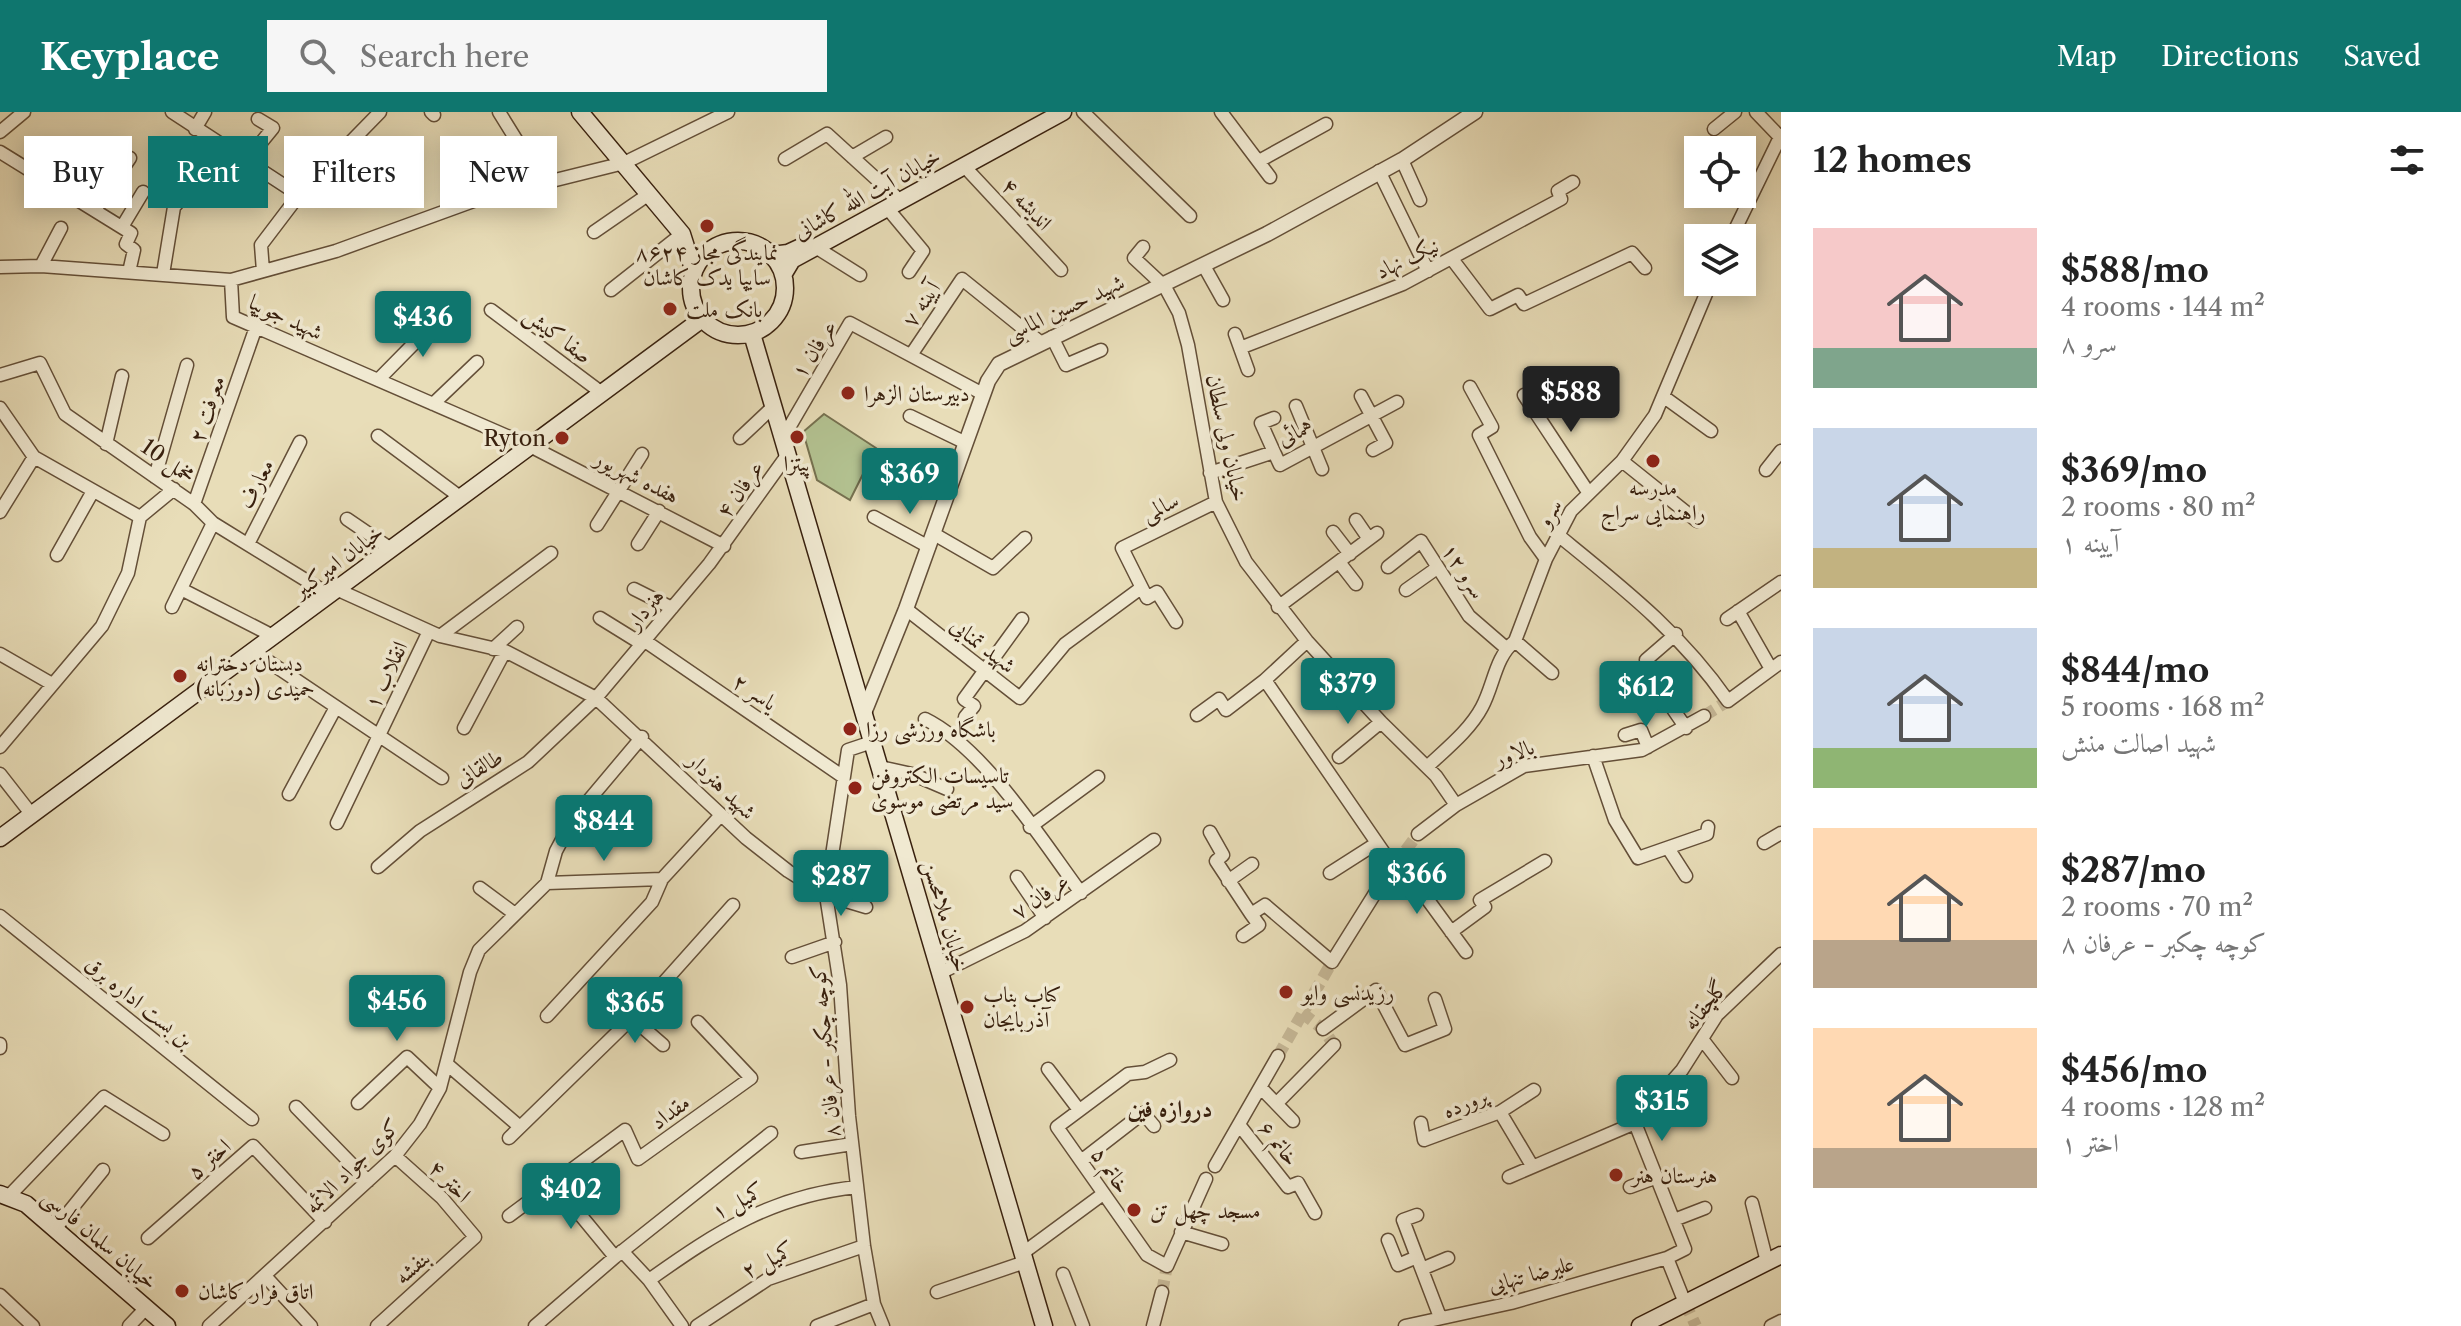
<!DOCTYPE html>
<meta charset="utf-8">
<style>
:root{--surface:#fff;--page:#f6f6f6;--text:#222;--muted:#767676;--accent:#0f766e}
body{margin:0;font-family:"Libre Caslon Text",Amiri,serif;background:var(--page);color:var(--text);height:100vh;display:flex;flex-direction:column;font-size:30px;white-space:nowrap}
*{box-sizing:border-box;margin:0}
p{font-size:26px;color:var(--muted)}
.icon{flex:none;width:44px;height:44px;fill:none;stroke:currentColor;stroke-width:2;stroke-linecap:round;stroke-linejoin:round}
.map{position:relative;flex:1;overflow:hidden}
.side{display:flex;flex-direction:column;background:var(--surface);width:680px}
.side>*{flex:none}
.guide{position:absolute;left:24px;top:24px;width:760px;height:72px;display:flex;gap:16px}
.controls{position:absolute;left:1684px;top:24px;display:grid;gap:16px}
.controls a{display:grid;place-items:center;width:72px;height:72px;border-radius:0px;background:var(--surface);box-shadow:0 4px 20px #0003;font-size:40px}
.price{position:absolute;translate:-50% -68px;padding:0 18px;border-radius:8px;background:var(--accent);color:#fff;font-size:26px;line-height:52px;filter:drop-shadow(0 2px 4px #0008)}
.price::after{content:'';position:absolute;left:50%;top:48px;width:24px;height:18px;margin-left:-12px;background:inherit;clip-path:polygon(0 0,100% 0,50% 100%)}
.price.active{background:#222;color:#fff}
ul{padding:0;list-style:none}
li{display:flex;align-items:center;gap:24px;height:200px;padding:0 32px}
li span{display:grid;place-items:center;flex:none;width:224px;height:160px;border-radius:0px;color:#555}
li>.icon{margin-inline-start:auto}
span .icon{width:96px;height:96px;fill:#fffc;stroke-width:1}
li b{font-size:34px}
h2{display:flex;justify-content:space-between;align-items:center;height:96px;padding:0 32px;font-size:34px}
.tag{padding:0 28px;border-radius:0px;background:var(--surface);box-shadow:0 4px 20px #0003;font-size:28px;line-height:72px}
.tag.active{background:var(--accent);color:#fff}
header{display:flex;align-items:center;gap:48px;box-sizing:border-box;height:112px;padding:0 40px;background:var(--accent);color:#fff}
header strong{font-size:38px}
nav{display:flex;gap:44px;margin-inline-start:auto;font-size:28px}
.search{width:560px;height:72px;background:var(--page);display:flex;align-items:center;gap:20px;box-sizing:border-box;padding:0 28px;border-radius:0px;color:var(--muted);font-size:30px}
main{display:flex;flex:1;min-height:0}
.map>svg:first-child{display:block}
.green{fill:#b3c291;stroke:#767150;stroke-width:2}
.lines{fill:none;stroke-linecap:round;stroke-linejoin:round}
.minor-tunnel{stroke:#c5b796;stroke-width:12;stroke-dasharray:12 6;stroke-linecap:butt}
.minor-casing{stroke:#644f38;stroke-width:15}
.tertiary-casing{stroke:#644f38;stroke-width:17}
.secondary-casing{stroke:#38200e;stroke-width:19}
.minor{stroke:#f0e9d1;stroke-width:12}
.tertiary{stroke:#f0e9d1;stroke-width:14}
.secondary{stroke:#f0e9d1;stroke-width:16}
.poi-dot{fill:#8f2418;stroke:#f0e9d1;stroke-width:3}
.labels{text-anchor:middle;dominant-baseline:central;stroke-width:7;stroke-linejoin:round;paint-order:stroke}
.street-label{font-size:22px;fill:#38200e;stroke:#f0e9d1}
.poi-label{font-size:22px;fill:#38200e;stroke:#f0e9d1;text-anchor:start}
.neighbourhood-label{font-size:24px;font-weight:bold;fill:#38200e;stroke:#f0e9d1}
</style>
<header>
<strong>Keyplace</strong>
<div class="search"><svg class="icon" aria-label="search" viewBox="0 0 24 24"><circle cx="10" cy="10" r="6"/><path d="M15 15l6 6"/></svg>Search here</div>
<nav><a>Map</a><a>Directions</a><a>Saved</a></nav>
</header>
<main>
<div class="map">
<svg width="1781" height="1214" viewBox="0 0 1781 1214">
<rect width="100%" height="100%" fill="#e8ddb8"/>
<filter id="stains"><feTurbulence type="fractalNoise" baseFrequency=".0025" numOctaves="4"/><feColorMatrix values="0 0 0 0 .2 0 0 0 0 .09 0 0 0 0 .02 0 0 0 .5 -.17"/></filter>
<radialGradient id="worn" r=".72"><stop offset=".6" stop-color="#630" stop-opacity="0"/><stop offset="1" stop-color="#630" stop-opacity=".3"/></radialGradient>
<!-- green -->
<path class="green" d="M824 302 876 336 850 388 817 368 803 320Z"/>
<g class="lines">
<!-- minor-tunnel -->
<path class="minor-tunnel" d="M1704 604 1728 589
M1384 767 1418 722
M1302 901 1323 917 1334 933
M1278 944 1332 850
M1162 1180 1167 1154
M1685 1191 1696 1214"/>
<!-- minor casing -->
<g class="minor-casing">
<path id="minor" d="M172 0 299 83
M431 0 434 3
M499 0 543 71
M1083 0 1190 104
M1221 0 1270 65
M1756 0 1780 25
M195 17 205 0
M1714 17 1735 0
M0 20 24 0
M0 40 131 121 126 132 134 138 129 160
M852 45 886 25
M785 47 827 22 895 84
M1402 48 1420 88
M246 49 273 16 258 7
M1259 49 1326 12
M99 50 119 62
M964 54 1061 158
M1379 59 1428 159
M888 97 923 139 909 160
M95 98 130 46
M122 115 143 80
M594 120 649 82
M1731 126 1781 23
M1143 135 1134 146 1165 175 1179 201 1188 233 1216 390 1246 450 1307 529 1381 610 1436 664 1456 693
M817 136 860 163
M1452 147 1490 197 1518 183 1524 192 1632 141 1645 156
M41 154 61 116
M1204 154 1223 188
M0 155 41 154 231 168 336 139 479 87 624 51 728 0
M263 159 261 133 299 83 380 0
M163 162 174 95 182 86
M231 168 233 205 530 334 724 434
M611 178 682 122
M491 198 602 281
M1235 222 1248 258
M1052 225 1066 253 1101 238
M1240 236 1403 172 1561 87 1558 79 1573 70
M911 243 962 167 1040 230
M0 263 40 251 65 302 194 392 213 411 330 483
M378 268 443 202
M1470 275 1492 315 1479 323 1530 425 1546 447
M1524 283 1588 380
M1361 284 1386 331 1373 338
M1664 285 1711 319
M433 292 477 250
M1296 294 1322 357
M0 296 34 345 140 405
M910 304 966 331
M1274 306 1261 311 1274 340
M378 324 460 385
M740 326 774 294
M783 326 850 211 983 282
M106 332 122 264
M1622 349 1697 409
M1766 358 1781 339
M1210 361 1274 340 1280 353 1397 290
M155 365 187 253
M194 392 256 215
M0 400 34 345
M874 405 929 435
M347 407 391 437
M1356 408 1369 427
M597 413 642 342
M1333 420 1350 442
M934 422 993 456 1025 426
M1558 423C1623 476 1680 520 1728 589L1781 550
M248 432 300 330
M638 432 659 399
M57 443 93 379
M1339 450 1356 472
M1388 455 1421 429 1469 504 1506 536
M181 477 273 524
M336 477 440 524 505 539 596 586 746 726 788 759 826 783 866 795
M634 477 672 496
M1406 478 1437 456
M172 495 213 411
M1278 495 1377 421
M906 497 1020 586 1065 532 1141 476
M1738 499 1771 557
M600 506 642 532
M1727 507 1781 470
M1176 510 1157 480 1147 486 1122 436 1216 390
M440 524 551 441
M645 529 842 664
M1307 529 1265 568 1393 754
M1515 529 1552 561
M493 537 517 515
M253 539 442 666
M0 542 52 572
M1646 548 1676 522
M1673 597 1686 616
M1197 603 1219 587 1226 598 1265 568
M965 605 974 594 964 587 1022 507
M925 607C984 636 1041 727 1081 781
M464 616 505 539
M1625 623 1641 618 1648 635
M872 630 848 638 826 783 840 873 849 1004 864 1134 874 1192 883 1214
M0 635 102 514 128 461 140 405 174 377
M1593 644 1615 708 1638 746 1707 722 1708 715
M1339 645 1381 610
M880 655 912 662 947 677
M1427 655C1446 637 1470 618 1482 595 1494 573 1495 545 1515 529L1546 447 1571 399 1622 349 1655 303 1711 170
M0 662 32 703
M289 682 336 595
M337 711 429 519
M1030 715 1098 665
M1210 720 1223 743 1216 749 1251 802
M1418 722 1456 693 1524 654 1642 638 1704 604
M1764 731 1781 721
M1668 736 1686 764
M1398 747 1466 840
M378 755 420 719 528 650 596 586 709 452 788 342
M1330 761 1377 731
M1017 765 1045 806
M1228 769 1252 752
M547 771 662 767
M480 776 515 802
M0 804 252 1007
M1451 820 1485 795 1480 788 1545 749
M1243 824 1259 813 1251 802 1265 793 1332 850 1384 767
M792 845 835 830
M940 861 1025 819 1154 728
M547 904 652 790 662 767 721 703
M632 906 663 933
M1323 917 1376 878 1405 933 1445 917 1435 887
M1702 927 1732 966
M0 932V936
M1170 948 1145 960 1128 962 1057 1015 1147 1143 1167 1154 1206 1067
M448 953 520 1015
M1048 957 1079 998
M1261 976 1293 1009
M358 991 407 945 440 976
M1277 991 1334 933
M296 995 368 1069
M1500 1000 1531 1052
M1421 1011 1424 1028 1500 1000 1534 978
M1240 1014 1288 1075 1298 1071 1315 1101
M509 1026 632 906 733 793
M801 1040 852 1032
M1081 1049 1143 1001 1154 1014
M1215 1054 1278 944
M1509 1065 1635 1011 1682 958 1717 903 1781 842
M554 1071 615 1145
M1630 1075 1657 1065
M9 1084 104 985 163 1022
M1752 1091 1767 1150
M1417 1103 1403 1108 1417 1145
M509 1104 625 1018 638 1047 751 966 698 910
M1674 1108 1705 1096
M55 1117 103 1058
M1181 1120 1222 1132
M148 1126 253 1034 325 1110
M1388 1128 1398 1153 1417 1145 1440 1205
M622 1139 649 1168 682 1214
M1023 1141 1103 1082
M1667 1146 1685 1191
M1424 1156 1448 1146
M1063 1162 1083 1214
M266 1165 311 1214
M649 1168C718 1119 772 1084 857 1075
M937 1180 1025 1150
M0 1183 33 1214
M129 1214 147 1195
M209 1214 395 1044 420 1012 440 976 470 860 479 838 547 771 556 739 573 707 642 625
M377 1214 475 1125 442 1086 395 1044
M535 1214 615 1145 771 1021
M697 1214 768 1167 864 1134
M817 1214 874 1192
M1153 1214 1162 1180
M1405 1214 1511 1191 1667 1146 1685 1137 1635 1011
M1771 1214 1781 1209"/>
</g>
<!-- tertiary casing -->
<g class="tertiary-casing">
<path id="tertiary" d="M864 601 906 497 988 269 999 252 1267 122 1402 48 1475 0"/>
</g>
<!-- secondary casing -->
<g class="secondary-casing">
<path id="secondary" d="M580 0 682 122 694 160
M691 176a47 47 0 1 1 94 0a47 47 0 1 1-94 0Z
M772 143 788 141 801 135
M783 163 792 148 1063 0
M752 222 1044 1214
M0 726 702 207
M0 1082 26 1092 167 1214
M1640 1214 1781 1143"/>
</g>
<!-- minor -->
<use href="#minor" class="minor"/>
<!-- tertiary -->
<use href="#tertiary" class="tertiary"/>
<!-- secondary -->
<use href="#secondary" class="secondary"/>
</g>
<!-- markers -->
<g class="poi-dot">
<circle cx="707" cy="114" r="8"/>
<circle cx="670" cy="197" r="8"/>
<circle cx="848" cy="281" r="8"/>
<circle cx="797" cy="325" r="8"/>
<circle cx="562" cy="326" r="8"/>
<circle cx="1653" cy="349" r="8"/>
<circle cx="180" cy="564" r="8"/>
<circle cx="850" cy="617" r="8"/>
<circle cx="855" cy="676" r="8"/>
<circle cx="1286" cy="880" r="8"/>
<circle cx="967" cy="895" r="8"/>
<circle cx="1616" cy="1063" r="8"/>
<circle cx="1134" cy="1098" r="8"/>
<circle cx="182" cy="1179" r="8"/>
</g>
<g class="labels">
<!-- street labels -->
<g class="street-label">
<text transform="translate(867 82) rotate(-29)">خیابان آیت الله کاشانی</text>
<text transform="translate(1027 92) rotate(47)">اندیشه ۴</text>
<text transform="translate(1407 146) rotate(-26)">نیک نهاد</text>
<text transform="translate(921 192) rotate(-56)">آیینه ۷</text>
<text transform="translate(1064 196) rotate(-25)">شهید حسین الماسی</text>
<text transform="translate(286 205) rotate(25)">شهید جویپا</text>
<text transform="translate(558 223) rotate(37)">صفا کیش</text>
<text transform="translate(814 237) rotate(-57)">عرفان ۱</text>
<text transform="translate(207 297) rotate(-71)">معرفت ۲</text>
<text transform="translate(1295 320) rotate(-25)">همائی</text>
<text transform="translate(1227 326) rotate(78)">خیابان ولی سلطان</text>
<text transform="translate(168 349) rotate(35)">مخمل 10</text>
<text transform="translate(637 365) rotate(27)">هفده شهریور</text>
<text transform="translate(256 372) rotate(-63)">معارف</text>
<text transform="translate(740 377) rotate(-55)">عرفان ۴</text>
<text transform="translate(1160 395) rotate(-26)">سالمی</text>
<text transform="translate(1549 401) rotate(-60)">سرو</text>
<text transform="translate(338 449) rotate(-37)">خیابان امیرکبیر</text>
<text transform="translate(1464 459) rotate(57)">سرو ۱۲</text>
<text transform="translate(645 497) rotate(-50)">هنردار</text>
<text transform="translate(983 533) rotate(38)">شهید تمنایی</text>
<text transform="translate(386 563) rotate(-65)">انقلاب ۱</text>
<text transform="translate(755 580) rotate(34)">یاسر ۲</text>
<text transform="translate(1514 641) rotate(-21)">بالاور</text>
<text transform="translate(479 656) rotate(-31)">طالقانی</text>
<text transform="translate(722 674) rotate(44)">شهید هنردار</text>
<text transform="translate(1040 784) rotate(-34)">عرفان ۷</text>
<text transform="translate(946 804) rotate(74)">خیابان ملامحسن</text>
<text transform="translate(139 890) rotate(39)">بن بست اداره برق</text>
<text transform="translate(1705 893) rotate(-51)">گلچقانه</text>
<text transform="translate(825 939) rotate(-95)">کوچه چکبر - عرفان ۸</text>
<text transform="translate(1465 991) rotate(-22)">پرورده</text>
<text transform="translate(670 1000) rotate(-36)">مقداد</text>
<text transform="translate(1279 1031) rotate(51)">خاتم ۶</text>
<text transform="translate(209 1047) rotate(-41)">اختر ۵</text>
<text transform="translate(352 1054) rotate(-45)">کوی جواد الائمه</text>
<text transform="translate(1111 1058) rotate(55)">خاتم ۵</text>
<text transform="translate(450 1069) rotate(45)">اختر ۴</text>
<text transform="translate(738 1089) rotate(-26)">کمیل ۱</text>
<text transform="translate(100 1127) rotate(40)">خیابان سلمان فارسی</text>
<text transform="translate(768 1148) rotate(-26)">کمیل ۲</text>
<text transform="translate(412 1155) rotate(-42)">بنفشه</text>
<text transform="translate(1531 1162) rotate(-15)">علیرضا تنهایی</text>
</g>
<!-- poi labels -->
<g class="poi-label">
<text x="707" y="140" text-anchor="middle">نمایندگی مجاز ۸۶۲۴<tspan x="707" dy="25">سایپا یدک کاشان</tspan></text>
<text x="686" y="197">بانک ملت</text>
<text x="864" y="281">دبیرستان الزهرا</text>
<text x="546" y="326" text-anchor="end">Ryton</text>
<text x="797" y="351" text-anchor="middle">پیتزا</text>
<text x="1653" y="375" text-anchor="middle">مدرسه<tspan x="1653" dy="25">راهنمایی سراج</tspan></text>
<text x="196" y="551">دبستان دخترانه<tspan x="196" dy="25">حمیدی (دوزبانه)</tspan></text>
<text x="866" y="617">باشگاه ورزشی رزا</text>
<text x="871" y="663">تاسیسات الکتروفن<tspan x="871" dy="25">سید مرتضی موسوی</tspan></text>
<text x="1302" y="880">رزیدنسی وایو</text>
<text x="983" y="882">کباب بناب<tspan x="983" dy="25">آذربایجان</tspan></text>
<text x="1632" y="1063">هنرستان هنر</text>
<text x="1150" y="1098">مسجد چهل تن</text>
<text x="198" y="1179">اتاق فرار کاشان</text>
</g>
<!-- neighbourhood labels -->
<g class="neighbourhood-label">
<text x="1170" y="996">دروازه فین</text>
</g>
</g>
<rect width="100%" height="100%" filter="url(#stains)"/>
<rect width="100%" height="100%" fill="url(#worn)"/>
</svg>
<div class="controls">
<a><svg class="icon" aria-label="locate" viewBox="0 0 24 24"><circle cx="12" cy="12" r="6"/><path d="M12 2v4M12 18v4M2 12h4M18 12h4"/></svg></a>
<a><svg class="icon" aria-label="layers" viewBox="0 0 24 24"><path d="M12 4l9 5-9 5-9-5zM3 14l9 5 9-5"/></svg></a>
</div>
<b class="price" style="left:423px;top:247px">$436</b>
<b class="price active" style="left:1571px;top:322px">$588</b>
<b class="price" style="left:910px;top:404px">$369</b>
<b class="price" style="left:1348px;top:614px">$379</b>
<b class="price" style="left:1646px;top:617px">$612</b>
<b class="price" style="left:604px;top:751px">$844</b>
<b class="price" style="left:1417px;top:804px">$366</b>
<b class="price" style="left:841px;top:806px">$287</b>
<b class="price" style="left:397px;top:931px">$456</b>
<b class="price" style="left:635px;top:933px">$365</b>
<b class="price" style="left:1662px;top:1031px">$315</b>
<b class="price" style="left:571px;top:1119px">$402</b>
<div class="guide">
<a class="tag">Buy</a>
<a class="tag active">Rent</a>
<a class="tag">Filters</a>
<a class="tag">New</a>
</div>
</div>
<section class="side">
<h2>12 homes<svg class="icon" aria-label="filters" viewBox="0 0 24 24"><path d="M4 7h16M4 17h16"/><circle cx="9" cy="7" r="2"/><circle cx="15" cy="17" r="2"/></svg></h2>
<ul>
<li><span style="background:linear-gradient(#f6c9c9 75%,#7fa58c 0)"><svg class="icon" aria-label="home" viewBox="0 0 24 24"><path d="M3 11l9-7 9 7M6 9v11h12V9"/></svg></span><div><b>$588/mo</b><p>4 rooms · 144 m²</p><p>سرو ۸</p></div></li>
<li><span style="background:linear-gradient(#c9d6e8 75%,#c2b280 0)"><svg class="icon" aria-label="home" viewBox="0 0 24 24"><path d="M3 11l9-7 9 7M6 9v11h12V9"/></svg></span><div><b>$369/mo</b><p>2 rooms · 80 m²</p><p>آیینه ۱</p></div></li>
<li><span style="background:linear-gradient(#c9d6e8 75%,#8fb573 0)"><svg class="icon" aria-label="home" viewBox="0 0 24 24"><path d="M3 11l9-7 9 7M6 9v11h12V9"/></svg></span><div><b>$844/mo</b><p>5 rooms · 168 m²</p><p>شهید اصالت منش</p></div></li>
<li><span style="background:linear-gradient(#ffd9b3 70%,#b9a48a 0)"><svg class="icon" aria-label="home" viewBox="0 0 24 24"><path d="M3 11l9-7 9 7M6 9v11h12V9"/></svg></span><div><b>$287/mo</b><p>2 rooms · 70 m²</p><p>کوچه چکبر - عرفان ۸</p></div></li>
<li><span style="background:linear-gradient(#ffd9b3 75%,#b9a48a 0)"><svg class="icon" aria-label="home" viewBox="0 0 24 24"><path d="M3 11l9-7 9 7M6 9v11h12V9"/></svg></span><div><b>$456/mo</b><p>4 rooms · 128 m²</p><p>اختر ۱</p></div></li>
</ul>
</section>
</main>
